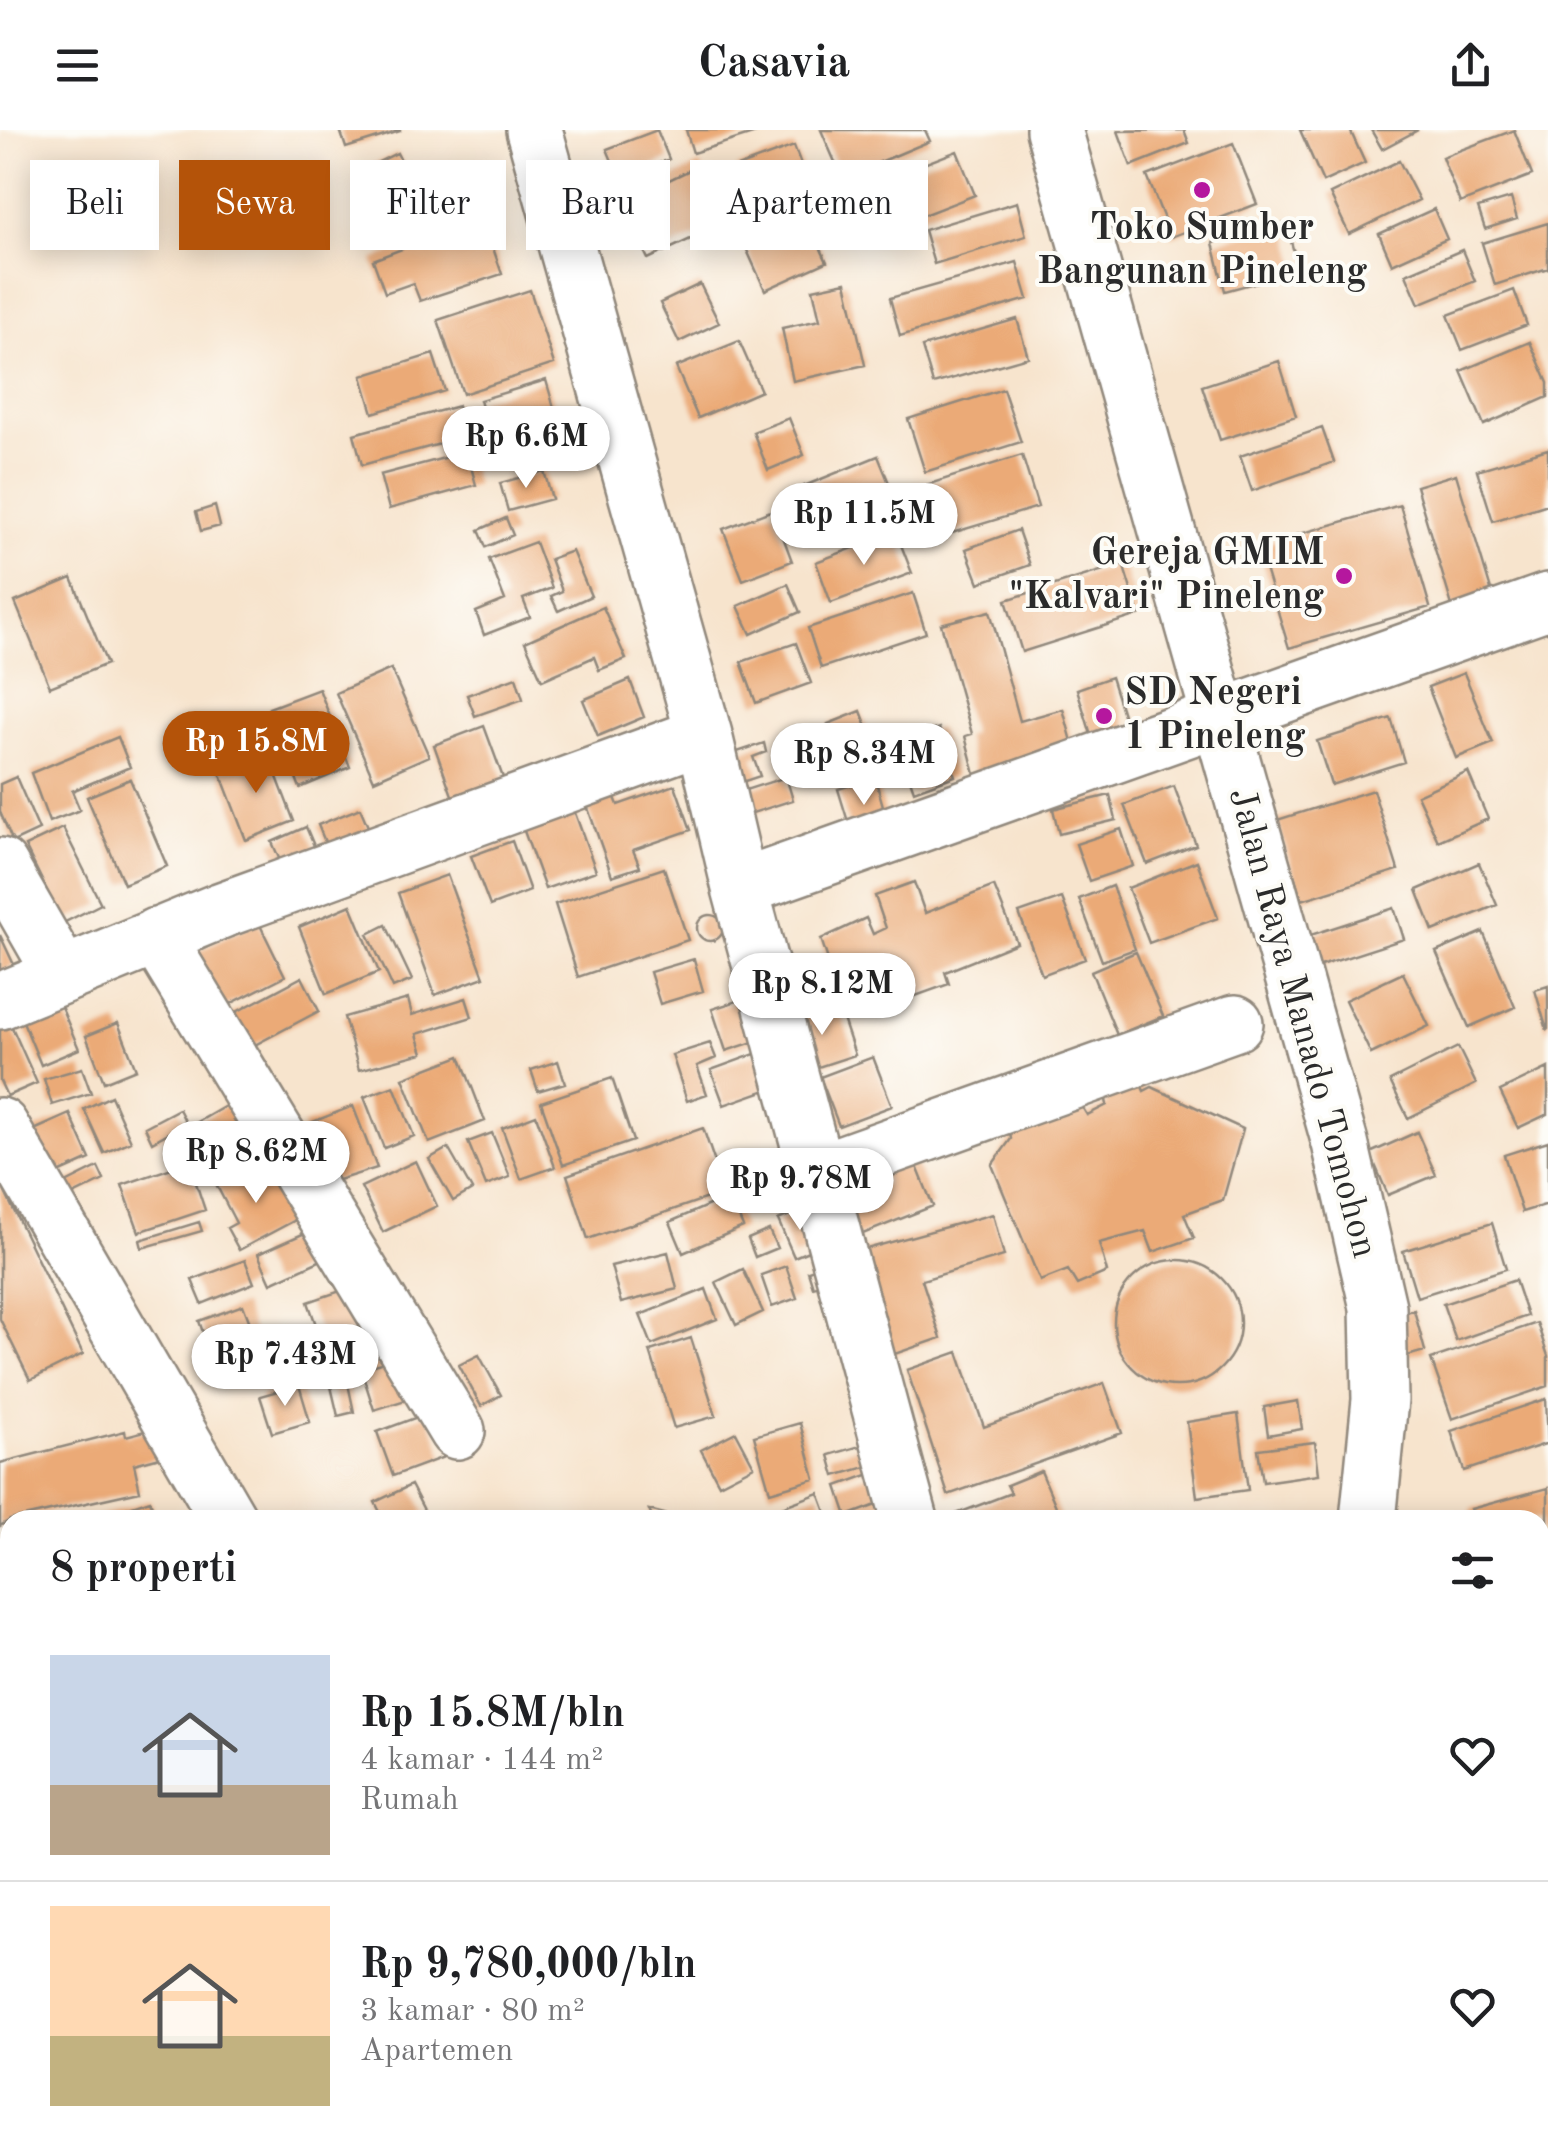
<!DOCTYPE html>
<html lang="id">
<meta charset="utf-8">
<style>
:root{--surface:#fff;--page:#f2f2f2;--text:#202124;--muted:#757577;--line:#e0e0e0;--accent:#b45309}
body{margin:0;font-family:"Old Standard TT",serif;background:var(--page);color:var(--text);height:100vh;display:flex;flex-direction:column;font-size:38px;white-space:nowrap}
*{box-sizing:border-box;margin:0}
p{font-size:32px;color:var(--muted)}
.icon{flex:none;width:55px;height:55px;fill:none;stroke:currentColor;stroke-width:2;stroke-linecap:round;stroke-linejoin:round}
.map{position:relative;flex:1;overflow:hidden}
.details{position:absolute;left:0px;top:1380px;width:1550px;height:642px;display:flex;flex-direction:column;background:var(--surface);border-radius:30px 30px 0 0;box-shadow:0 5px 25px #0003}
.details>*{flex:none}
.guide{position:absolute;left:30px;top:30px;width:1000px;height:90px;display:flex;gap:20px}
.price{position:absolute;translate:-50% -85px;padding:0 22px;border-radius:35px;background:#fff;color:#222;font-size:32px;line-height:65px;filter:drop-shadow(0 2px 5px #0008)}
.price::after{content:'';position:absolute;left:50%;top:60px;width:30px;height:22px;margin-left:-15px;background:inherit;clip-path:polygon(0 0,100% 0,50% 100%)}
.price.on{background:var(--accent);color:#fff}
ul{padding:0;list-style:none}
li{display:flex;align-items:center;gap:30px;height:250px;padding:0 50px}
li+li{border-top:2px solid var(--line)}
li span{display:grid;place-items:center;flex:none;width:280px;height:200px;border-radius:0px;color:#555}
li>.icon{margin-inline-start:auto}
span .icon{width:120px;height:120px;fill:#fffc;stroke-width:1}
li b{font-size:42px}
h2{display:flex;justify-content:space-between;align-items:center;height:120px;padding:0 50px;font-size:42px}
.chip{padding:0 35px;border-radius:0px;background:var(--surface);box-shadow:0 5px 25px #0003;font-size:35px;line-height:90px}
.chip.on{background:var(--accent);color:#fff}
header{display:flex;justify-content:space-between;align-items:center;height:130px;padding:0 50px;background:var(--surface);font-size:45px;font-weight:700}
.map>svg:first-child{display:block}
.building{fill:#ebaa77}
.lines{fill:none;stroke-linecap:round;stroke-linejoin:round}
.minor-casing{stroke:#91887c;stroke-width:60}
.highway-casing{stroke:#91887c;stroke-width:60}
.minor{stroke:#fff;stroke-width:55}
.highway{stroke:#fff;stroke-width:55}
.poi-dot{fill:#b5179e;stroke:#fdfcf7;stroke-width:4}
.labels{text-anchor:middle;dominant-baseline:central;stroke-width:8;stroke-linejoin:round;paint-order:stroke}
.poi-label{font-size:38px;font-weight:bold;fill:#2b2b2b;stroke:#fdfcf7}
.street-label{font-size:38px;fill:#2b2b2b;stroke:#fdfcf7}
</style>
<header><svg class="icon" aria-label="menu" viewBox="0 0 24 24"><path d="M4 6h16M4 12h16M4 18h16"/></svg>Casavia<svg class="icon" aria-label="share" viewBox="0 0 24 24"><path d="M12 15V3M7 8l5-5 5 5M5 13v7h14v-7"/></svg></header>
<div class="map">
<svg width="1548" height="2021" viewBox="0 0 1548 2021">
<rect width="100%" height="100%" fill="#fdfcf7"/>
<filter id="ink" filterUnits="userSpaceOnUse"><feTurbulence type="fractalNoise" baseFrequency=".01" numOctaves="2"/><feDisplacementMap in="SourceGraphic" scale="20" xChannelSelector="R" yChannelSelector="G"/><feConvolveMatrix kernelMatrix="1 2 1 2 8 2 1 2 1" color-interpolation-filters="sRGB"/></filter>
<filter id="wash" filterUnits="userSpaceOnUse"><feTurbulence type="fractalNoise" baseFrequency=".0048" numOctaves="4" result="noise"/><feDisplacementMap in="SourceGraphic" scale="40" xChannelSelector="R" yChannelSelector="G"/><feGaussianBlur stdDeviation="2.25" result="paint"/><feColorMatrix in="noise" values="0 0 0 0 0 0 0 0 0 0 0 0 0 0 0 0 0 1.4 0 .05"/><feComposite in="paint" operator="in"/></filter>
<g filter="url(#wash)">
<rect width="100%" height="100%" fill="#f7e4cd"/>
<g id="blocks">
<!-- building -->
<path class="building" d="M340 0H400V1L346 18Z
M657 0 669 29 620 50 607 19Z
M686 0H762V1L693 23Z
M821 0H925L930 11 842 48Z
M1184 0 1189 13 1131 36 1118 1Z
M1300 0H1350L1365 33 1323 52Z
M1371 0H1418L1382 19Z
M1514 0 1532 45 1460 73 1442 27Z
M1233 13 1257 74 1171 107 1147 46Z
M794 16 813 66 755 87 737 37Z
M957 21 975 65 903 93 885 49Z
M397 23 411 50 374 69 360 41Z
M1399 31 1419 70 1349 104 1330 64Z
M700 35 727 92 648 129 621 73Z
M475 66 502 144 420 171 413 153 385 163 373 130 402 119 393 94Z
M1511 68 1517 89 1485 99 1478 78Z
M1017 72 1026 106 934 134 924 100Z
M1434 79 1447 109 1392 134 1379 104Z
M808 91 827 132 765 160 746 118Z
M1286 93 1299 141 1225 161 1213 113Z
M1548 93V138L1495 155 1482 113Z
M1462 120 1475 151 1419 174 1406 144Z
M1017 132 1028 169 900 206 890 168Z
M846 152 865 235 793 251 782 198 820 190 813 159Z
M700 154 719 193 679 212 660 173Z
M530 160 554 234 463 264 438 190Z
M1514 160 1527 195 1462 220 1448 185Z
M1017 189 1028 227 933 254 922 217Z
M739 211 761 261 698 288 676 237Z
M1530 212 1548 253V267L1484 295 1461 241Z
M433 224 445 261 373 283 362 246Z
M1279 231 1296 286 1220 310 1202 256Z
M546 250 556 285 489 304 480 270Z
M1003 259 1021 312 925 342 908 289Z
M458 276 466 307 362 335 354 304Z
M789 288 804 325 768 340 753 302Z
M1322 298 1334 332 1252 361 1240 326Z
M1548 319V374L1493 391 1477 340Z
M467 322 476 355 389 379 380 345Z
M1022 325 1038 377 929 410 913 359Z
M878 326 900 380 826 410 804 356Z
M544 341 552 369 508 381 500 353Z
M1456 344 1493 467 1453 479 1416 356Z
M1400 375 1430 477 1289 518 1258 416Z
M215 376 220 396 201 401 196 382Z
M773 380 792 431 743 450 723 399Z
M506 388 513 405 486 417 479 400Z
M1018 400 1030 435 979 453 966 419Z
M896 402 912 443 831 473 816 432Z
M535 412 552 458 523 469 530 487 484 505 476 482 505 470 489 429Z
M572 421 591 466 558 481 551 466 562 461 550 429Z
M1123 434 1139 485 1022 522 1006 470Z
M72 448 107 534 50 557 15 472Z
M788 454 800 482 751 504 738 476Z
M913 463 926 503 821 538 808 498Z
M603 477 626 529 599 540 594 527 542 550 525 512Z
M990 481 1020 591 1063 579 1076 626 977 652 965 606 972 604 941 494Z
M796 513 811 553 756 573 741 532Z
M391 539 429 626 374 650 336 563Z
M1464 543 1493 613 1456 628 1428 557Z
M516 547 523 569 475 586 467 565Z
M1111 547 1132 613 1097 624 1077 559Z
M630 550 644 587 598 606 583 570Z
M319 559 350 637 300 658 269 578Z
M861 581 882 636 850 648 828 594Z
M1391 588 1404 632 1331 655 1317 611Z
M253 592 259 604 218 623 212 610Z
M484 596 505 653 454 671 434 615Z
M939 598 955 646 914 661 897 612Z
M118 607 130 637 72 661 80 680 49 692 31 643Z
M764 613 766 622 753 627 760 646 733 655 722 627Z
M267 621 294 691 246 710 219 640Z
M1468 642 1488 689 1438 711 1417 665Z
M16 647 39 700 13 712 0 682V654Z
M786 647 793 670 743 686 736 663Z
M875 648 889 697 853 708 838 659Z
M130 649 167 736 124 754 87 667Z
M675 655 691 700 633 720 640 737 612 746 585 670 612 660 618 675Z
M1174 656 1196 715 1147 734 1124 675Z
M1373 660 1398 740 1302 770 1277 690Z
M1110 665 1116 690 1059 704 1053 679Z
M571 672 596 741 545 759 520 690Z
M360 678 372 706 330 724 318 695Z
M306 697 318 725 284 740 272 712Z
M63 698 101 774 63 793 25 716Z
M1121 699 1133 736 1089 751 1076 714Z
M512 711 530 761 490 776 471 726Z
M1197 731 1218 788 1149 813 1128 758Z
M1479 733 1497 775 1433 801 1417 760Z
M664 738 688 810 578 847 555 774Z
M447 745 484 847 435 865 398 763Z
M914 752 925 783 994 756 1017 813 945 842 949 854 910 868 905 857 845 881 821 809 866 788 873 804 886 798 875 766Z
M1112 756 1135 819 1102 831 1079 769Z
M1062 768 1085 829 1042 845 1019 783Z
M351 775 379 842 326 864 299 797Z
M1394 778 1404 809 1305 841 1295 810Z
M697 798a13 13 0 1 1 26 0a13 13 0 1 1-26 0Z
M258 791 285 846 224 877 196 823Z
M386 795 412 850 393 858 368 804Z
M1483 802 1515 877 1469 897 1436 822Z
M0 805 14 835 0 842Z
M1136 822 1163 886 1117 905 1091 841Z
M694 829 703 861 660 874 650 842Z
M1403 843 1429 896 1371 924 1345 870Z
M815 846 823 867 794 878 786 857Z
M302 847 319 881 247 919 229 886Z
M1548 856V899L1547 900 1535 860Z
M759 864 772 906 726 921 712 879Z
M466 868 472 887 417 904 423 923 359 940 344 887 408 869 412 885Z
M60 874 79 919 41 935 22 889Z
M838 874 855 925 806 941 789 890Z
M118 893 136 939 104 952 86 906Z
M11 895 37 953 7 966 0 951V900Z
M710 913 716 928 697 936 707 964 687 971 672 925Z
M1458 917 1476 954 1408 988 1390 951Z
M763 921 775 957 724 975 711 940Z
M460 926 485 991 429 1013 403 948Z
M873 927 892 976 839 996 820 947Z
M558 931 565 953 538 961 531 940Z
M82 938 91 963 52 975 44 949Z
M1548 938V984L1518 998 1500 961Z
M612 948 633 1011 563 1035 541 972Z
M1138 948 1144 961 1152 957 1243 999 1223 1070 1184 1084 1194 1108 1153 1122 1145 1101 1099 1113 1107 1142 1077 1155 1068 1140 1040 1151 992 1035 1011 1009 1008 988 1076 967 1087 985 1107 975 1104 959Z
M394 956 414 1006 384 1018 364 967Z
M111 966 131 1011 104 1023 84 979Z
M236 970 262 1016 223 1038 196 993Z
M353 976 377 1038 335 1051 302 996Z
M179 979 186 993 152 1012 145 997Z
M70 984 90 1029 54 1045 34 1000Z
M536 985 555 1037 521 1049 502 998Z
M703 998 725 1062 588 1109 567 1045Z
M1417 1002 1436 1045 1388 1065 1370 1023Z
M492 1003 510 1047 486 1056 468 1012Z
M1548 1011V1074L1522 1082 1504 1025Z
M448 1018 472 1060 453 1071 429 1029Z
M910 1019 933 1076 853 1108 838 1072 886 1053 877 1032Z
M416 1031 437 1076 383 1102 361 1057Z
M189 1032 205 1080 139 1102 122 1055Z
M263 1032 282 1068 289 1065 301 1087 239 1120 227 1098 236 1093 217 1056Z
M98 1037 104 1050 69 1067 62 1055Z
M0 1052 83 1224 30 1250 0 1189Z
M730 1066 743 1097 683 1123 670 1092Z
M806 1078 823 1115 794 1127 778 1090Z
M993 1084 1004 1126 922 1150 941 1208 889 1226 855 1122Z
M199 1092 202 1101 142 1118 140 1110Z
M1492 1093 1506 1139 1417 1167 1403 1121Z
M325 1094 337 1123 271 1153 258 1124Z
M769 1100 777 1118 755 1127 748 1109Z
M668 1122 677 1159 621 1173 611 1136Z
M245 1130 254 1153 202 1174 192 1150Z
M1114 1193a63 63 0 1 1 126 0a63 63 0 1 1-126 0Z
M786 1136 797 1168 772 1177 761 1145Z
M820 1137 826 1153 813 1157 808 1141Z
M743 1139 763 1182 736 1195 716 1152Z
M1515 1150 1527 1186 1456 1211 1443 1174Z
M358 1155 371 1194 322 1212 308 1172Z
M706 1159 717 1189 652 1215 640 1185Z
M243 1175 257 1211 212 1228 199 1191Z
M1414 1180 1425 1221 1400 1228 1389 1186Z
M1537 1193 1548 1226V1256L1452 1289 1431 1229Z
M691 1208 716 1286 674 1298 650 1221Z
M958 1222 984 1297 1104 1253 1122 1303 948 1365 907 1240Z
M479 1225 501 1265 481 1276 459 1235Z
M400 1227 412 1268 374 1280 361 1239Z
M347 1249 354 1282 338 1286 330 1252Z
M299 1255 310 1292 272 1303 260 1266Z
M1546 1269 1548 1313 1464 1341 1451 1301Z
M1298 1271 1302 1299 1268 1305 1264 1277Z
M428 1283 444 1327 393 1346 377 1302Z
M1238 1284 1248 1360 1197 1367 1187 1292Z
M800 1293 815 1349 770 1362 754 1306Z
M168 1295 175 1323 134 1334 140 1361 10 1390 0 1396V1333L125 1301 126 1306Z
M736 1302 754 1336 719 1354 701 1320Z
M874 1312 880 1333 835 1346 829 1325Z
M1315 1312 1319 1344 1263 1352 1258 1319Z
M887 1338 898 1367 847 1386 837 1356Z
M1041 1341 1060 1386 1049 1390H958L956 1384 1011 1363 1007 1355Z
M411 1355 425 1382 408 1390H384L375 1372Z
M1548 1358V1399L1540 1401V1390H1474L1471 1379Z
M819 1363 829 1390H765L763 1384Z
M150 1370 157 1390H94L93 1389Z
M649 1380 683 1389V1390H653Z
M1540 1476 1548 1492V1500L1540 1503Z
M10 1499V1537L0 1538V1501Z
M1548 1524V1573H1547L1540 1551V1527Z
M1548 1603V1651H1547L1540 1630V1605Z
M142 2012H174L178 2021H147Z
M196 2012H258L260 2017 201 2021Z
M500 2012H534L538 2021H504Z
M767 2012H795L801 2021H754Z
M936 2012H1045L1047 2021H938Z
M1367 2012H1447L1448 2018 1368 2021Z"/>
</g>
</g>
<g filter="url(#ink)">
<use href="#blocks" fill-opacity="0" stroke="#91887c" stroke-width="2.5"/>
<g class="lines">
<!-- minor casing -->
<g class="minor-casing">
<path id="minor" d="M534 0 704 605 740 758 910 1390
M0 736 62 844
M740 758 1548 471
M156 806 457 1301
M0 871 222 780 704 605
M0 996 229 1390
M818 1042 1235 893
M0 1837 10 1833
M1540 1859 1548 1856
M0 1938 10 1959
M35 2012 39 2021
M390 2012 394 2021
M1094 2012 1103 2021
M292 2021 304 2012
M682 2021 687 2012
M1147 2021 1169 2012"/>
</g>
<!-- highway casing -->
<g class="highway-casing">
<path id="highway" d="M1054 0 1340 1013 1378 1177 1380 1270 1368 1390
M1262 2021 1263 2012"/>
</g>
<!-- minor -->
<use href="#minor" class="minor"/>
<!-- highway -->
<use href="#highway" class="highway"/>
</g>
</g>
<!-- markers -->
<g class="poi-dot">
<circle cx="1202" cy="60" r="10"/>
<circle cx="1344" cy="446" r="10"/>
<circle cx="1104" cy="586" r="10"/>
</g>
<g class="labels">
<!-- poi labels -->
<g class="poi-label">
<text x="1202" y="99">Toko Sumber<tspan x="1202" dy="44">Bangunan Pineleng</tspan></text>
<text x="1324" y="424" text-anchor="end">Gereja GMIM<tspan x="1324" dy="44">"Kalvari" Pineleng</tspan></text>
<text x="1124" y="564" text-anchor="start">SD Negeri<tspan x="1124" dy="44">1 Pineleng</tspan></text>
</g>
<!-- street labels -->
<g class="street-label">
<text transform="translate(1302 893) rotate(75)">Jalan Raya Manado Tomohon</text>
</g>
</g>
</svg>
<b class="price" style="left:526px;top:361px">Rp 6.6M</b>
<b class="price" style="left:864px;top:438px">Rp 11.5M</b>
<b class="price on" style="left:256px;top:666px">Rp 15.8M</b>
<b class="price" style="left:864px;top:678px">Rp 8.34M</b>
<b class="price" style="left:822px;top:908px">Rp 8.12M</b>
<b class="price" style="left:256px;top:1076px">Rp 8.62M</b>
<b class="price" style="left:800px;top:1103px">Rp 9.78M</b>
<b class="price" style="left:285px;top:1279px">Rp 7.43M</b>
<div class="guide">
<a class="chip">Beli</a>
<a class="chip on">Sewa</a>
<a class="chip">Filter</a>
<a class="chip">Baru</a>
<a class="chip">Apartemen</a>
</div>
<section class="details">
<h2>8 properti<svg class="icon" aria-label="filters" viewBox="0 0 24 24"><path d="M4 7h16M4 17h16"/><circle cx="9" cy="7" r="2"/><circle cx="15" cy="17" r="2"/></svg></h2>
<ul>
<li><span style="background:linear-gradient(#c9d6e8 65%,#b9a48a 0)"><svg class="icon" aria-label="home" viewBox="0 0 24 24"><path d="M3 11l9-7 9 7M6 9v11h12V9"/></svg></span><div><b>Rp 15.8M/bln</b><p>4 kamar · 144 m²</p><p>Rumah</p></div><svg class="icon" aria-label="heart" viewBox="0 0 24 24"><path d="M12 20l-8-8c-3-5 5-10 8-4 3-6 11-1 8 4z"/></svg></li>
<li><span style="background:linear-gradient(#ffd9b3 65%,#c2b280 0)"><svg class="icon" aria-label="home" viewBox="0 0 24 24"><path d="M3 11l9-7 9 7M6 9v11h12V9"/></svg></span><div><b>Rp 9,780,000/bln</b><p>3 kamar · 80 m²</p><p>Apartemen</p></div><svg class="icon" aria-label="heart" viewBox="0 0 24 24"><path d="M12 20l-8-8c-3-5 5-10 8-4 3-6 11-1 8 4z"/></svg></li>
</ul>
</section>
</div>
